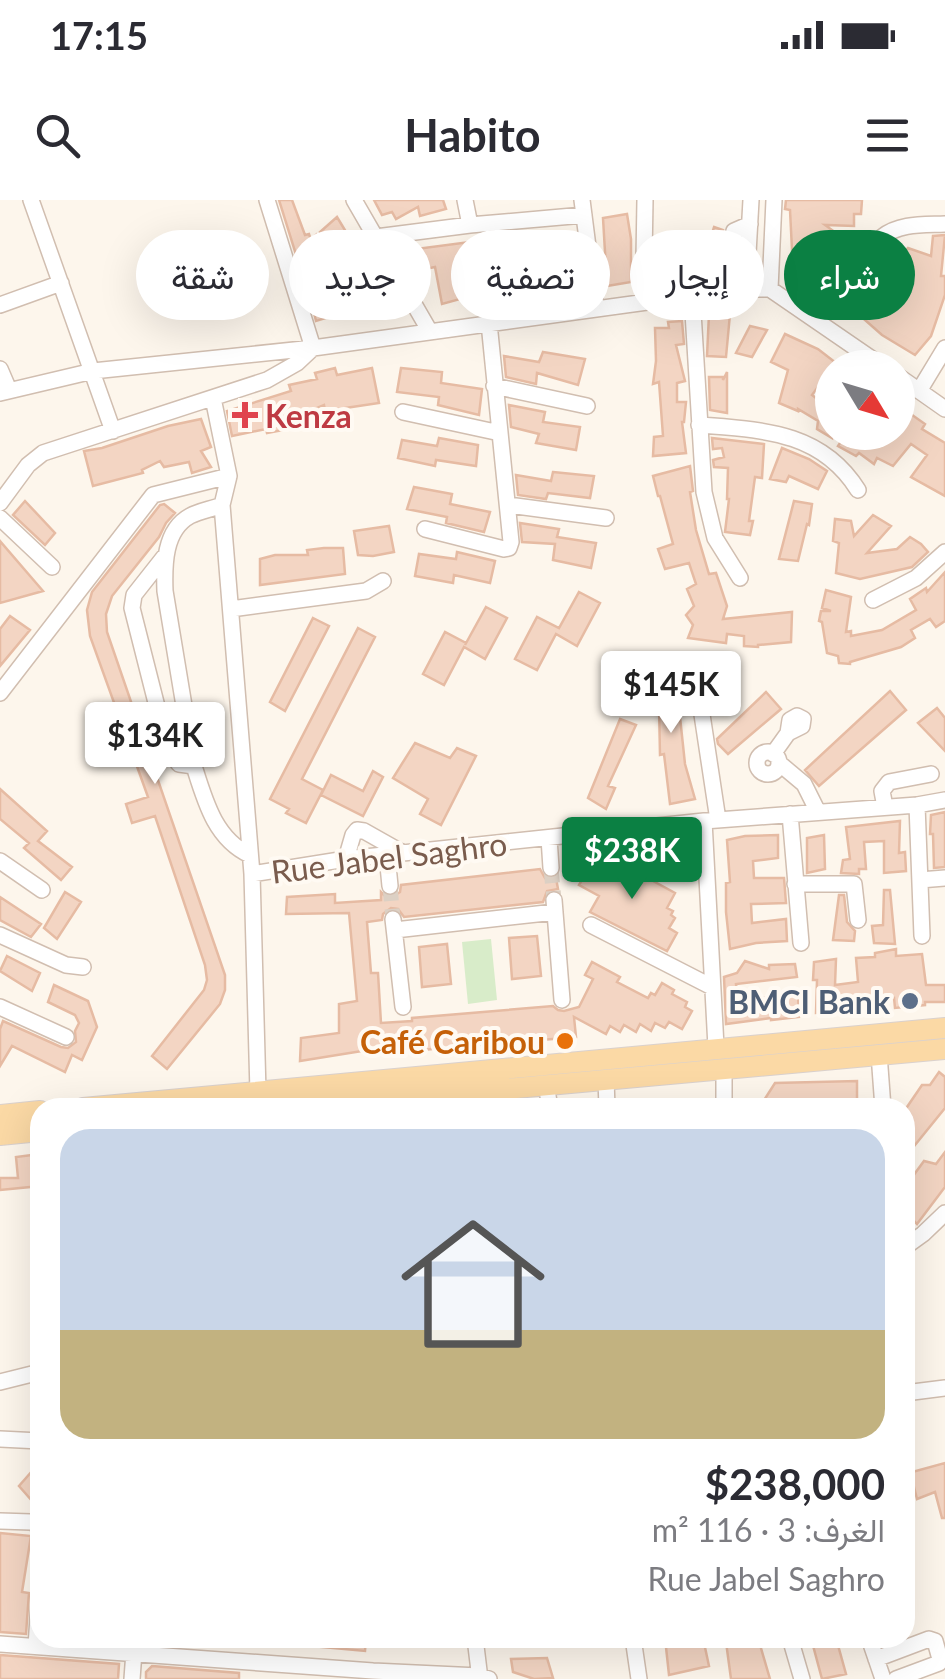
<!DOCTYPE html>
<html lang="ar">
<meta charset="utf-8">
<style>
:root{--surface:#fff;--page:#f7f7f7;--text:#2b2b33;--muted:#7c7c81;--accent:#0b8043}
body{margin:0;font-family:Lato,Vazirmatn,sans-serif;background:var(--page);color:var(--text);direction:rtl;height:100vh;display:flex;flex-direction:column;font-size:38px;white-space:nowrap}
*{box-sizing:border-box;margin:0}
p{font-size:32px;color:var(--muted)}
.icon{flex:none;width:55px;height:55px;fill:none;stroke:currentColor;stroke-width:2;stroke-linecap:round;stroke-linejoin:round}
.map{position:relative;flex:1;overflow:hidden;direction:ltr}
.panel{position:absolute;left:30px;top:898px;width:885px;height:550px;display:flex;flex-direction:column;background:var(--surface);border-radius:30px;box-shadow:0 10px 40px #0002;direction:rtl}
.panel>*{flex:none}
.hud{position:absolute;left:30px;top:30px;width:885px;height:90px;direction:rtl;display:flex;gap:20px}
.needle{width:65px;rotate:128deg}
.controls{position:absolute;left:815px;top:150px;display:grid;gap:20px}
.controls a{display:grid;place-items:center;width:100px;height:100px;border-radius:50%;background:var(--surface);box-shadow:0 10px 40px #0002;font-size:50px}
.price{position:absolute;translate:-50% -85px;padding:0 22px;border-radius:10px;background:#fff;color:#222;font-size:32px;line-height:65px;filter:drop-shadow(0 2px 5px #0008)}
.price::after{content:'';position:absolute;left:50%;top:60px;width:30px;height:22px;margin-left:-15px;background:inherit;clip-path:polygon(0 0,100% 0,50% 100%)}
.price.active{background:var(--accent);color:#fff}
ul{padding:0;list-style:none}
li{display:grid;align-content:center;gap:20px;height:530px;padding:0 30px}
li span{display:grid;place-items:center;height:310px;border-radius:30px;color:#555}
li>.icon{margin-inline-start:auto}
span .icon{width:180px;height:180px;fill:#fffc;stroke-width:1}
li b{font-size:42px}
.tag{padding:0 35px;border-radius:45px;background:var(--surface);box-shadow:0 10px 40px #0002;font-size:35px;line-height:90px}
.tag.active{background:var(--accent);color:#fff}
.status{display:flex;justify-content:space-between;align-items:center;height:70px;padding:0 50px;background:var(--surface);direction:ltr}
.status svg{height:28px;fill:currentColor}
header{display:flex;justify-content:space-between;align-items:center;height:130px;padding:0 30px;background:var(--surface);font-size:45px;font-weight:700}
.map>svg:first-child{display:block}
.green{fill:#d8ecc9}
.building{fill:#f3d5c3;stroke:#e6bba3;stroke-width:2.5}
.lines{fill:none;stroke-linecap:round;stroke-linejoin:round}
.minor-tunnel{stroke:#dcd0c4;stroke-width:15;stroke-dasharray:15 8;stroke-linecap:butt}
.minor-casing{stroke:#d1beb0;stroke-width:18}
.major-casing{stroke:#dad1cd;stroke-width:22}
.minor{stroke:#fff;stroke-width:15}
.major{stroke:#fbd9a5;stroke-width:20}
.health-dot{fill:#e0444e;stroke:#fffaf3;stroke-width:4}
.service-dot{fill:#5c6f8a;stroke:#fffaf3;stroke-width:4}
.food-dot{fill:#e8710a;stroke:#fffaf3;stroke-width:4}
.labels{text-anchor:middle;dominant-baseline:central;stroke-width:8;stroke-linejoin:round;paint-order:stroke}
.health-label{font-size:32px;font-weight:bold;fill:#be3a42;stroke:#fffaf3;text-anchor:start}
.street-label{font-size:32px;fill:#7a5c4d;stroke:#fffaf3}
.service-label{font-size:32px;font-weight:bold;fill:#4e5e75;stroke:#fffaf3;text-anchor:end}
.food-label{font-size:32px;font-weight:bold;fill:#c56008;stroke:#fffaf3;text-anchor:end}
</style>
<div class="status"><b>17:15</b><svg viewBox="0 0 49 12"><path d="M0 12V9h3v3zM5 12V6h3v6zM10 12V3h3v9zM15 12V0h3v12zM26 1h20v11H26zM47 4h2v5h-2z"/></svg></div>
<header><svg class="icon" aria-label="menu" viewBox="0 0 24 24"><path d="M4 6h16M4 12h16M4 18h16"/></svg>Habito<svg class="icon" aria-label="search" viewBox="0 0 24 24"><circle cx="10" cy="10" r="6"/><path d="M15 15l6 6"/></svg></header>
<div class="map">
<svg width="945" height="1479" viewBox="0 0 945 1479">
<rect width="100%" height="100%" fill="#fdf6ec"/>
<!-- green -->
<path class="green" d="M491 739 497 800 468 804 462 742Z"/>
<!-- building -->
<path class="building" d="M279 0H292L305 35 309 34 311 40 316 35 333 101 337 100 342 113 316 121 309 92 308 93Z
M374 0H443L446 9 420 16 418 7 396 19 392 12 382 15Z
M786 0H862L861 14H854V26L825 25 832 30 792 50 790 10 785 9Z
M627 14 631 39V82L607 86 603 18Z
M337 17 386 98 363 113 350 94 353 92 320 32Z
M714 27 723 30 712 79 656 62V42L705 57Z
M569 33 571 65 576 84 552 90 537 39Z
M531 34 532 60H509L508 56 488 58 489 61H461L462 82 533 70 535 93 463 95 464 98 442 104 435 67 420 70 416 49Z
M839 35 866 54 868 52 894 65 908 48 931 56 933 36 945 35 941 76H945V95L931 136 915 155 882 135 856 112 851 115 833 101 854 75 837 64 814 89 795 68Z
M709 114H730L726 157 707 156Z
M682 121 684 144 676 145 685 181 677 183V202H686L684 222H682L686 253 653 256 654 237 663 236 659 182 653 184 656 161 655 128H669L668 122Z
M750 126 767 130 752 157 736 153Z
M785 134 818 149 836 163 812 195 832 210V238L817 229 818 221 798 209V211L779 203 788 170 771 162Z
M543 152 585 159 578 185 537 173 536 184 506 177 504 156 539 162Z
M335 168 337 175 372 168 379 203 325 211 324 205 286 221 288 229 267 233 266 229 232 236 227 211 291 191 289 185 317 179 315 173Z
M401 168 442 172 441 183 482 189 479 215 438 205 439 197 397 192Z
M727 172V213L710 210 709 177H723V180Z
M509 205 545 212 543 222 580 227 576 250 536 243 539 234 511 227Z
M898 205 925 224 922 229 945 243V296L911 277 927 255 911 244 893 266 877 258 874 264 859 253 856 256 838 246 847 232H898Z
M201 219 211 247 201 251 211 267 192 273 189 262 164 267 160 261 142 270 143 273 93 286 84 251 102 248 168 226Z
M439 238 478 245 476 266 436 260 435 266 398 258 402 240 437 246Z
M712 238 764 244 762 278 755 277 749 321H753L750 335 725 332 729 299H727L728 268 714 267 713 260 724 257 722 248 713 249Z
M782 248 809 259 827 271 818 289 789 276 786 282 770 279Z
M690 266 693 291 690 292 696 330 709 374 716 373 727 406 723 419 792 412 791 442 758 445V447L744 446V436L727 434 726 443 688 438 693 425 686 415 694 406 687 389 696 384 689 363 665 369 658 349 673 344 660 296H658L653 276Z
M553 272 594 276 590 298 548 293 546 299 518 295 516 275 551 281Z
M414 287 452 294 450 304 490 312 484 332 446 323 447 317 407 309Z
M25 301 55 333 45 345 13 315Z
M794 301 812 304 809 325 807 324 798 361 779 359Z
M164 304 175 313 166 323 159 337 112 396 106 414 107 432 225 775V790L220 804 167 869 152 856 204 790 207 780 205 765 155 616 132 623 126 604 148 597 90 436 87 410 92 392 160 305Z
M873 315 891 326 867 353 897 349 910 337 921 344 928 352 912 367 860 379 836 373 839 343 833 341 835 319 851 321 854 336Z
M520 323 559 329 557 337 596 343 591 368 553 360 555 344 522 342Z
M389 326 394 352 373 356 358 355 354 331Z
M0 341 43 391 0 403Z
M324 348H343L345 374 260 385V359L275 355H308L307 350Z
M457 352 495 361 490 383 454 375 453 383 415 376 419 354 456 359Z
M945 372V421L936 427 930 419 911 430 915 438 901 447 850 462V464L839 463 838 456 827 453 822 422 819 421 821 411H831L822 408 826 390 851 397 846 432 851 431V436L882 430 916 410 910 399 926 388 927 392Z
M579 392 600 403 577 446 556 434 537 470 515 459 537 417 559 428Z
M486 407 507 418 485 459 464 447 444 485 423 474 445 432 466 443 465 445Z
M10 416 30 430 0 466V429Z
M313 418 329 426 285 511 270 502Z
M358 428 375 437 302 579 323 590 306 623 286 613 289 609 270 599Z
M669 466 680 517 685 564 695 599 670 604 664 554 660 555 659 507H656L648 470Z
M890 491 906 510 819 586 805 570Z
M766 492 781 509 728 554 718 544 717 539Z
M937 508 945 518V551L918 523Z
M620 519 636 525 608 586 615 588 606 609 588 598Z
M415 543 450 558 457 548 476 556 441 625 420 614 428 599 393 578Z
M373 571 383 577 363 616 321 595 331 575 363 591Z
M0 589 47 631 38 641 72 667 61 680 24 648 29 643 0 619Z
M945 612V667L934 668 933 634H930L931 615Z
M900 621 899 653 905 652 906 671 884 673V641L864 642 866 669H859V674L841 673 843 660 850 659 846 627Z
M778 635V658L753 661 754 678H784L786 703 751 704 752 723 786 719 787 741 756 743 730 749 726 712V683L730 682 727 640 745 636Z
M824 635 825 669 807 673V638Z
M609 657 675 693 667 708 673 711 671 715 675 718 669 728 677 733 667 751 590 712 599 696 579 685 592 663 603 669Z
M540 669 545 678H556L558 689 547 691 543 702 404 717 398 709 391 708 383 714 382 720 367 722 371 773H378L381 823 412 821V818L553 806 558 810 564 811 579 807 593 779 585 775 592 762 620 777 617 782 648 798 651 793 655 795 662 783 674 790 672 794 687 802 685 807 692 811 682 829 669 822 665 828 655 823 651 831 640 824 636 832 624 825 620 832 610 826 606 834 574 817 576 837 398 852 362 851 300 861 301 838 339 833V804L357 801 349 713 286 714 287 697 335 694V703L381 700V692L386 697H392L400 692 401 685Z
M884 690H890L895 744 874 743 872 726 883 725Z
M65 692 81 702 57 739 44 728Z
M839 695H844L847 722 855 731 854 741 833 740Z
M0 697 41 724 31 737 0 720Z
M537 736 541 776 512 779 509 738Z
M447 744 451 784 422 787 419 747Z
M896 749V756L922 754 926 785H945V802H925V805L895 808 894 798 860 802 861 810 816 813 817 780H813L814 762 836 759 835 785 858 782 856 758 875 757V753Z
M7 756 40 773 32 791 0 771Z
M745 761 769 769V765L795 764 797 777 736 784 738 800 798 795 799 817 771 820V818L726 824 724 777 737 773Z
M54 785 88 801 97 827 82 860 72 855 65 872 12 846 0 866V829L3 821 61 847 68 848 76 842 75 831 79 823 75 815 48 802Z
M939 872 945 877V908L915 945 905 937V910L922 885H930Z
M857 881V908H759L775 883Z
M945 952V987L917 1024 905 1011V987L924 961 936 964Z
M40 954V986L0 990V978H18L16 957Z
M40 1262V1310L19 1286Z
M945 1263V1318H942L935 1292 917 1299 914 1287 905 1288V1274Z
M0 1333 31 1336 22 1392 29 1393 26 1434 0 1432Z
M312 1438H366L365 1451 312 1446Z
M665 1438H703L709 1466 669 1475Z
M739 1438H758L770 1479H731L726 1442Z
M811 1438H836L846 1474 822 1479Z
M0 1455 119 1464 118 1479H0Z
M547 1458 553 1478 534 1479 513 1472 511 1459Z
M152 1466 239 1473V1479H146V1472Z"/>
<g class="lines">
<!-- minor-tunnel -->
<path class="minor-tunnel" d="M551 668 554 700
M390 686 393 719"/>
<!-- minor casing -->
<g class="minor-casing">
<path id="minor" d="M31 0 113 231
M354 0 429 130
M465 0 470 25
M582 0 596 109
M645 0 644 58 647 102
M376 37 470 25 584 15
M882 37C900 23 923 25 945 24
M746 89 751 0
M770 89 885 168
M770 89 774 0
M741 90 728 63 734 31 750 24
M692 96 704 292 715 338 740 378
M0 105 61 83
M0 169 9 190
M898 176 945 209
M494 186 587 206
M919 191 945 148
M0 193 93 171 313 148 267 0
M213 198 229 276 222 305 252 674 258 892
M403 212 500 233
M699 225C762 230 821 231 858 290
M0 303 28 265 43 253 267 180 297 163 313 148 647 102 746 89H770
M222 305C212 309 199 311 190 316 164 330 164 366 165 391L194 566C205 601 215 639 250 655
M508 305 606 318
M0 318 52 367
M425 329 504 349 509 348 511 342 489 123
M164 357 134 395 132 408 168 550 179 564 194 566
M873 400 916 378 945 352
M231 409 366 391 383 381
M696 475 718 620
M0 493 153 295 229 276
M757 563a11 11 0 1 1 22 0a11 11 0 1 1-22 0Z
M773 554 788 533 790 520 797 516 803 519 802 526 788 533
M779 563 804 584 818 612
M917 605 922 736
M885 607 882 591 889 582 931 574
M790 614 801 743
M704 621 716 847
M549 638 551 668
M387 655 390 686
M346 659 353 635 357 630 364 631 403 653
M0 661 42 690
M252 674 346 659 704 621 917 605 945 600
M920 680 945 678
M795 684H854L858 720
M554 700 562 800
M393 719 403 807
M591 725 712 787
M395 730 555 712
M0 735 66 765 83 767
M0 807 66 837
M879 854 883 908
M724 868V908
M606 879 607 908
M546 884 550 908
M40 1036V1052
M905 1047 923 1034 945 1013
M0 1182 40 1172
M905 1193 945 1188
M0 1239 40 1241
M0 1321 31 1322 40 1326
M475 1438 480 1479
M633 1438 639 1479
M790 1438 802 1479
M869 1438 883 1479
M0 1444 373 1471 479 1476 489 1479
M36 1446 40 1390
M876 1459 929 1439 935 1441 940 1459 939 1463 896 1479
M132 1479 135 1438"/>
</g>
<!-- major casing -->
<g class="major-casing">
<path id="major" d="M83 908 945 828
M295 908 945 849
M0 915 40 911
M0 935 40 931"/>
</g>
<!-- minor -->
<use href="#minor" class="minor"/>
<!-- major -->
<use href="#major" class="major"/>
</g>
<!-- markers -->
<path class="health-dot" d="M240 200h10v10h10v10h-10v10h-10v-10h-10v-10h10z"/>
<circle class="service-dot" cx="910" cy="801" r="10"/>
<circle class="food-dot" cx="565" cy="841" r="10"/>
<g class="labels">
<!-- health labels -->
<g class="health-label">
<text x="265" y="215">Kenza</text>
</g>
<!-- street labels -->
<g class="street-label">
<text transform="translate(389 657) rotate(-7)">Rue Jabel Saghro</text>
</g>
<!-- service labels -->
<g class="service-label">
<text x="890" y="801">BMCI Bank</text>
</g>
<!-- food labels -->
<g class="food-label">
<text x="545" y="841">Café Caribou</text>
</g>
</g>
</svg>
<div class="controls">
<a><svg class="needle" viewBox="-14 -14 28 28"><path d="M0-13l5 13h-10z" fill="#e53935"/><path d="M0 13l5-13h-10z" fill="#7c7c81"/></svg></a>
</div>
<b class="price" style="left:671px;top:536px">$145K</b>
<b class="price" style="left:155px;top:587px">$134K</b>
<b class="price active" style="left:632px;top:702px">$238K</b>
<div class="hud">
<a class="tag active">شراء</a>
<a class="tag">إيجار</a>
<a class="tag">تصفية</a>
<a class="tag">جديد</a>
<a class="tag">شقة</a>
</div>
<section class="panel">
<ul>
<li><span style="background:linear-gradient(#c9d6e8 65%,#c2b280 0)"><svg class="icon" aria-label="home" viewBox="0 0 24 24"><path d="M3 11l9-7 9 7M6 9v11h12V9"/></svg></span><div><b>$238,000</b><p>الغرف: 3 · 116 m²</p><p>Rue Jabel Saghro</p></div></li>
</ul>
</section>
</div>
